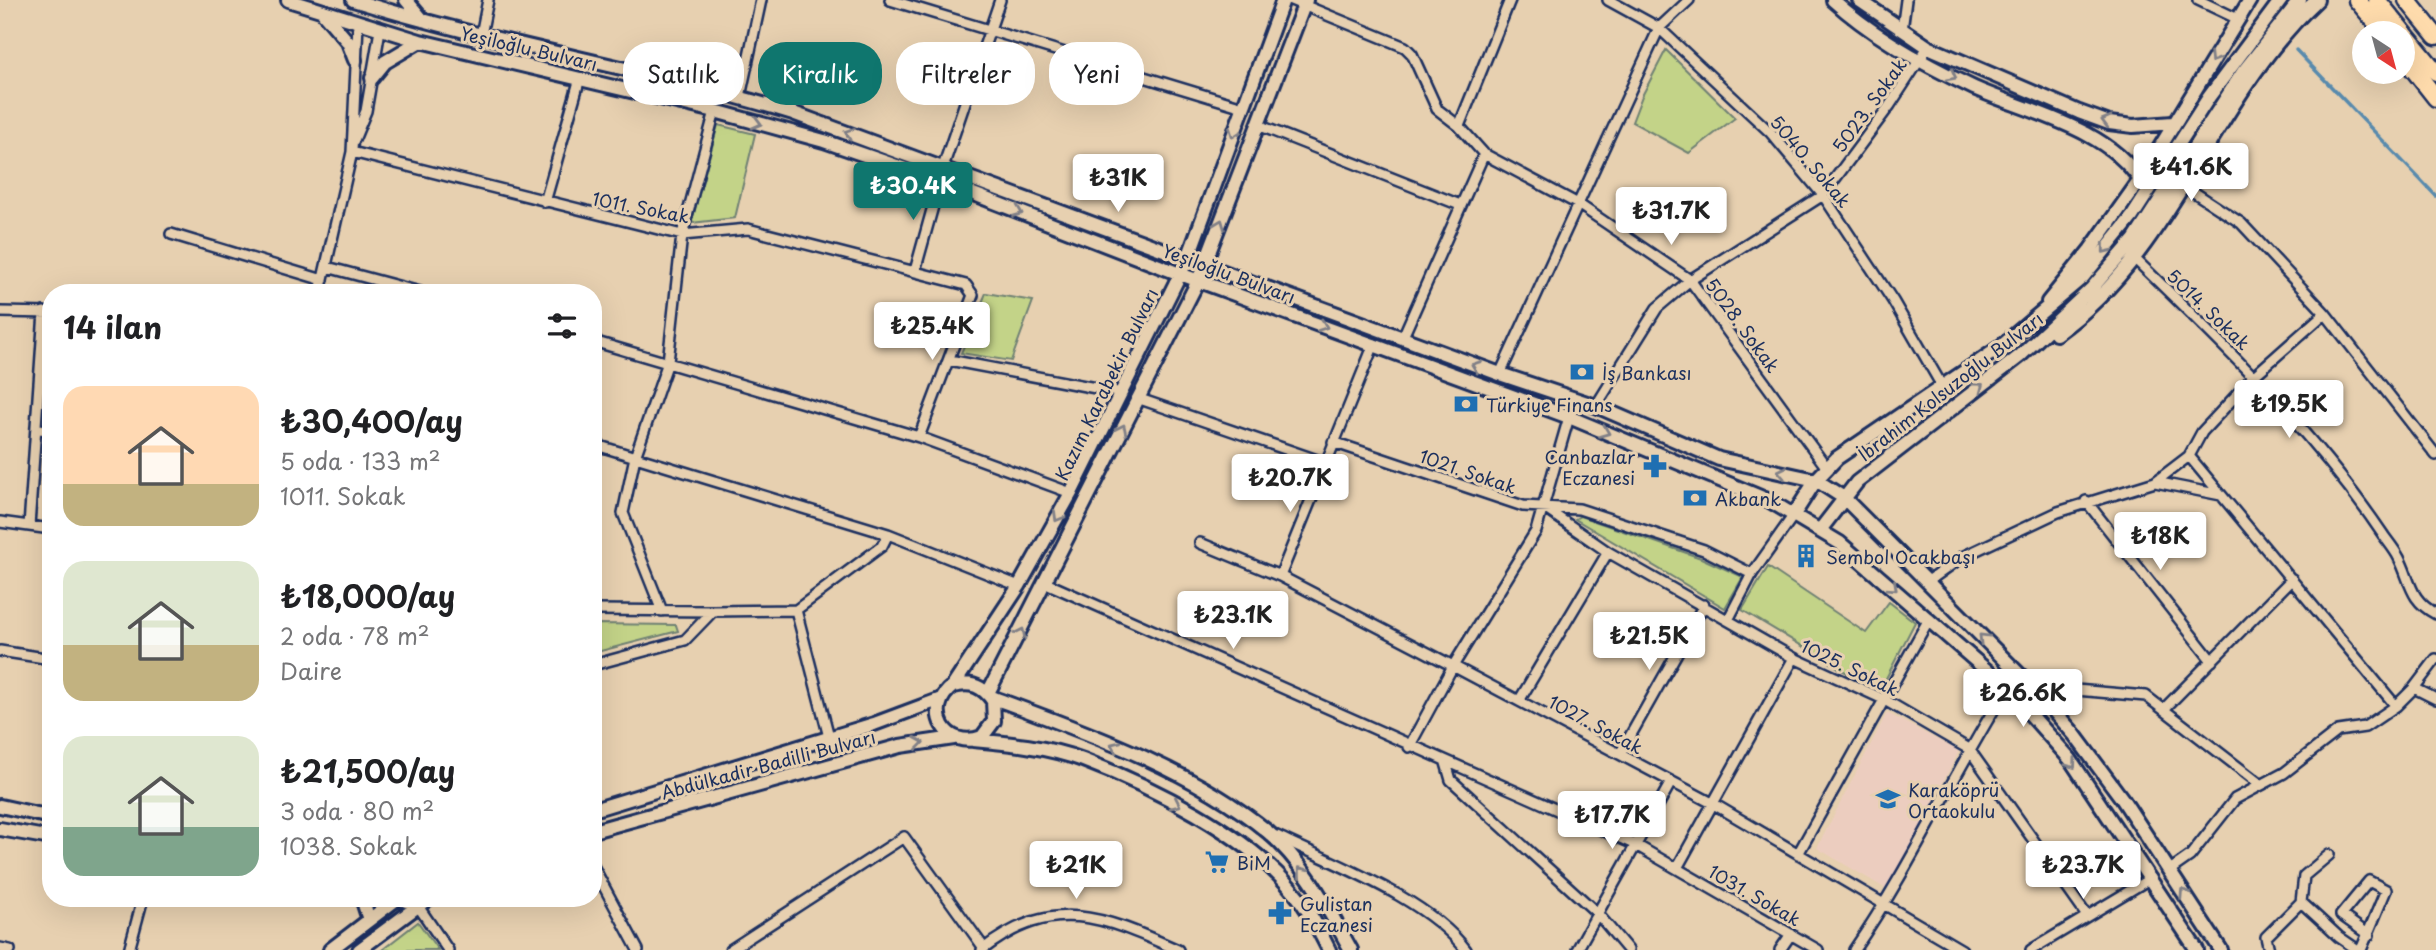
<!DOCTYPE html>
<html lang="tr">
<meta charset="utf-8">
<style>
:root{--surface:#fff;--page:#f2f2f2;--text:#202124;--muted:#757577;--accent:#0f766e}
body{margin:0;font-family:"Playpen Sans",sans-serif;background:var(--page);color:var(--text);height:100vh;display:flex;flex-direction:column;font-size:26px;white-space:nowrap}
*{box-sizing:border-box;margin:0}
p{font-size:23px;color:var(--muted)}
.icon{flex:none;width:38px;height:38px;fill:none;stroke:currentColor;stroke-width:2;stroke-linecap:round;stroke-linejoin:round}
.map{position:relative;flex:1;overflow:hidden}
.panel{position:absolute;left:42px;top:284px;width:560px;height:623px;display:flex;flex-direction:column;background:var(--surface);border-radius:28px;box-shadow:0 7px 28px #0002}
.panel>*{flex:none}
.hud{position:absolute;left:623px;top:42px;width:665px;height:63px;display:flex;gap:14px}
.needle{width:46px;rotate:144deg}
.buttons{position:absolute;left:2352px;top:21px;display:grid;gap:14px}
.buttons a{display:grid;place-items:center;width:63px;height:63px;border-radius:50%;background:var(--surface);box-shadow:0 7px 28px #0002;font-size:35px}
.price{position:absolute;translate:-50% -60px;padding:0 16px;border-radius:7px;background:#fff;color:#222;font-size:23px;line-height:46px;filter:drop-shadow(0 2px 4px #0008)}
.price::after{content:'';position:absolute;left:50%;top:42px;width:21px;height:16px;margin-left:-10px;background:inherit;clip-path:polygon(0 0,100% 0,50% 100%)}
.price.selected{background:var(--accent);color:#fff}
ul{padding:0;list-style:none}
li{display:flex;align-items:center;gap:21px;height:175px;padding:0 21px}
li span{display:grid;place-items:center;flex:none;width:196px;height:140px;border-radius:21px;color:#555}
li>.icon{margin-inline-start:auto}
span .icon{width:84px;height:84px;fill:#fffc;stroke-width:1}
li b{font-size:30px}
h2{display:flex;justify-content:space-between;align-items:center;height:84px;padding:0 21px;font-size:30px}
.pill{padding:0 24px;border-radius:28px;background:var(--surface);box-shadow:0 7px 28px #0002;font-size:24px;line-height:63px}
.pill.selected{background:var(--accent);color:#fff}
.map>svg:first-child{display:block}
.built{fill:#eccdbf}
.green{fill:#c3d388;stroke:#6f8173;stroke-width:2}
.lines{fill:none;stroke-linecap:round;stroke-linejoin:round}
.stream{stroke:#588aad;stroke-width:3.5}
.street-casing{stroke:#1b2f5e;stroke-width:14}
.secondary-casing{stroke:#1b2f5e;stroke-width:18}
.highway-casing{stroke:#1b2f5e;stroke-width:21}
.street{stroke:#e7d0b0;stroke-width:9}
.secondary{stroke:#e7d0b0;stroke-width:12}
.highway{stroke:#fedbac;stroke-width:16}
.oneway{stroke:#818087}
.labels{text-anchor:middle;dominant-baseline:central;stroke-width:6;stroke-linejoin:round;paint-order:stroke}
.street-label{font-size:18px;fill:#1b2f5e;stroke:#e7d0b0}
.poi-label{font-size:18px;fill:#1b2f5e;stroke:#e7d0b0;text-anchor:start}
</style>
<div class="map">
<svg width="2436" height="950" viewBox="0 0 2436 950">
<rect width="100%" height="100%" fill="#e7d0b0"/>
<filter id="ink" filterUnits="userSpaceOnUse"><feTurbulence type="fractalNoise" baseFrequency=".0143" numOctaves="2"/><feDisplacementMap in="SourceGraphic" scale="14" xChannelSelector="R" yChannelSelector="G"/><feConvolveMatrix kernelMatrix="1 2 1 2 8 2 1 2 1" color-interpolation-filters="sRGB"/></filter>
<g filter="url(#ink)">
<!-- built -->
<path class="built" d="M1887 713 1959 751 1888 890 1817 848Z"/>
<!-- green -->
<path class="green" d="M1666 50 1735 118 1689 153 1632 122 1642 96Z
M718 125 755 134 735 218 691 223Z
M986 293 1033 301 1011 361 961 353Z
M1580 516 1701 558 1743 577 1725 608 1575 519Z
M1768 567 1866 633 1889 602 1915 622 1879 692 1742 610Z
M593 624 676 625 678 631 593 653Z
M418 922 438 950H382Z"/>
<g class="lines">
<!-- stream -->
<path class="stream" d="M2296 50 2436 196"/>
<!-- street casing -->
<g class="street-casing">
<path id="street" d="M890 0 1243 107
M1291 0 1405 47 1412 54 1437 109 1459 126 1484 154 1578 204 1690 280 1827 468
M1608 0 1659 28 1771 133 1823 195 1893 301 1942 386
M2198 0 2238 19
M1902 30 1906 0
M481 35 488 0
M740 97 761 0
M1258 125 1460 205
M1459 126 1510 0
M354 140 366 111 380 30
M352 152 682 235 748 229 966 285 973 295 919 437
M943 167 1000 0
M2183 185 2241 223 2325 313 2436 455
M545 202 580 78
M171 234 323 280
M2135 259C2224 345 2314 432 2384 536 2389 543 2395 550 2399 558 2411 581 2409 600 2436 614
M327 267 420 292
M915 271 940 181
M320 292 352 152 358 24
M0 312 51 313
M1402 339 1484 154
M593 341 919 437 1071 493
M949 360 1122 393
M1500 374 1659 28 1689 0
M1137 398 1326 463 1374 344
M1596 406 1657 308 1690 280 1823 195 1890 105 1928 47
M1569 417 1536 531 1453 666 1712 803 1962 950
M38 429 51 430
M1333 442 1523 506 1579 509 1704 550 1752 574
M593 444 888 534 1019 586
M2189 456 2396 706
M2155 482 2221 495
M2086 501 2212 661
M1543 507 1608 552 1794 658 1883 699 1969 749 2087 916
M0 522 51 529
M29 526 44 312
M1200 543 1280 576 1453 666 1409 747
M1280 576 1326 463
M1927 582 1962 557 2058 512 2155 482 2189 456 2202 432 2255 375 2325 313
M1046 583 1636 845 1818 950
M593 610 713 611
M796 610 829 737
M662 611 623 513 635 457 668 362 682 235 715 111
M1728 620 1752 574 1793 516
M0 651 51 659
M593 665 685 640 713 611 796 610 882 546 888 534
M2414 688 2436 659
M2041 696 2064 689 2146 696 2260 784
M1519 701 1608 552
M2165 708 2292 579
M1620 754 1704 605
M1446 763 1451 780 1597 913 1628 950
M1277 836C1334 864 1427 898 1466 950
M1798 854 1929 619
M593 866 638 950
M1677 868 1794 658
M2170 870 2190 856 2235 799 2284 773 2338 731 2365 727 2396 706 2414 688 2436 699
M2301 902 2339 937 2358 950
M418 906 448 950
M0 948 10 950
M129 950 143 898
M730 950 904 837 984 948
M982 950C1053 895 1102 916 1178 950
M1577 950 1671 782
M1780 950 1791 934
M1854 950C1911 867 1953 774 2007 688
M2031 950 2151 878
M2269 950 2266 937 2301 902 2304 876 2329 855
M2361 950 2386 890 2369 881 2341 915 2369 935"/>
</g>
<!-- secondary casing -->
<g class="secondary-casing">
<path id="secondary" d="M288 0 420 41 715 111 824 141 940 181 1180 274 1569 417 1770 501 1840 543 2007 688 2070 759 2197 950
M353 0C498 45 649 69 793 113L1500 374 1596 406 1719 459 1816 480 1844 498 2041 696 2074 734 2123 800 2221 950
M406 0 422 19
M1833 0C1873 37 1925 65 1974 88 2028 112 2107 128 2140 180
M1859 0 1928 47 2079 112 2109 123 2133 126 2173 123
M324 14 348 42 355 60
M372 78 385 62 420 41
M2048 302 2090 250 2140 180 2250 0
M2056 334C2175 251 2212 97 2317 0
M1793 516 1816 480 1837 458 1999 348 2083 277 2132 217 2209 97 2281 0
M1820 530 1857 482 2020 356 2092 288 2134 240 2243 72 2300 0
M953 686C971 681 983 686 993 701L994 721 982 737C946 751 922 709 953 686L1019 586 1071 493 1188 258 1283 0
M988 693 1198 281 1306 0
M991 697C1083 731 1192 769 1268 832 1305 863 1328 909 1351 950
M973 740C1008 743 1049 747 1083 760 1151 786 1247 834 1293 891 1308 908 1319 930 1329 950
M0 806 51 817
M593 810 874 724 941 699
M0 829 51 838
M593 831 900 746 954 738
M362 898 369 920
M399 898 418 906 429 898
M330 950 398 898
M359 950 418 906"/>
</g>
<!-- highway casing -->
<g class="highway-casing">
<path id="highway" d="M2357 0 2385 33
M2377 0 2436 72
M2407 0 2436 36
M2403 56 2436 98"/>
</g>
<!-- street -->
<use href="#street" class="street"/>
<!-- secondary -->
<use href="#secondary" class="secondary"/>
<!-- highway -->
<use href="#highway" class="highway"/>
</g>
<!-- one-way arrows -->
<defs><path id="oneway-chevron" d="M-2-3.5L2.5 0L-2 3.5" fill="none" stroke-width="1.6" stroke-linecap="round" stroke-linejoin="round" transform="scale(1.75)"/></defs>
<g class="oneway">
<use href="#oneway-chevron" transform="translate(2214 58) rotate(122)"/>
<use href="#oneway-chevron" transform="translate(1952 76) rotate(28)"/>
<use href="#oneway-chevron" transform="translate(2106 121) rotate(-165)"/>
<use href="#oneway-chevron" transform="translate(757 123) rotate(15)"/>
<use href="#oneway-chevron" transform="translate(849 133) rotate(-160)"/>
<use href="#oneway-chevron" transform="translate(1234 133) rotate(110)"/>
<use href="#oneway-chevron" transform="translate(1018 212) rotate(21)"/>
<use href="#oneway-chevron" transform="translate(1220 224) rotate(-69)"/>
<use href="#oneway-chevron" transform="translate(2106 249) rotate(129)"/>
<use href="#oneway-chevron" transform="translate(1323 326) rotate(20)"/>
<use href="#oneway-chevron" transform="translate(1476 366) rotate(-160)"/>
<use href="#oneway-chevron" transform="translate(1979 387) rotate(-37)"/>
<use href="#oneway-chevron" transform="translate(1122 429) rotate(-64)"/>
<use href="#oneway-chevron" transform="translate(1605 432) rotate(22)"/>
<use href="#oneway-chevron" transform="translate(1782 472) rotate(-168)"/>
<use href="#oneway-chevron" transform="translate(1058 517) rotate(120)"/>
<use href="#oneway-chevron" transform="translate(1893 587) rotate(42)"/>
<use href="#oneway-chevron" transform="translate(1021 633) rotate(-64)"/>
<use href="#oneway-chevron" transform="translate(1983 638) rotate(-135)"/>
<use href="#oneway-chevron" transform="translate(919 743) rotate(-8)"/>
<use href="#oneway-chevron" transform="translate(1115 746) rotate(-156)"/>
<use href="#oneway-chevron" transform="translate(2072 764) rotate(54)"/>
<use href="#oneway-chevron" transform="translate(1176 804) rotate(25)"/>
<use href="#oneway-chevron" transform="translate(1302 871) rotate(-129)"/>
<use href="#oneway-chevron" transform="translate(2184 893) rotate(-123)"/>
</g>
</g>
<!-- icons -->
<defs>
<g id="bank-bare" transform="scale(1.89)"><path d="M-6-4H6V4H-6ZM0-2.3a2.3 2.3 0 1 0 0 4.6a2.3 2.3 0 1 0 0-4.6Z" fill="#1f6fb2" stroke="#e7d0b0" stroke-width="2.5" paint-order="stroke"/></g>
<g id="pharmacy-bare" transform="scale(1.89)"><path d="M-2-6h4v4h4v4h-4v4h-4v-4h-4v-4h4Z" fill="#1f6fb2" stroke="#e7d0b0" stroke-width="2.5" paint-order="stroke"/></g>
<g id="building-bare" transform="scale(1.89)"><path d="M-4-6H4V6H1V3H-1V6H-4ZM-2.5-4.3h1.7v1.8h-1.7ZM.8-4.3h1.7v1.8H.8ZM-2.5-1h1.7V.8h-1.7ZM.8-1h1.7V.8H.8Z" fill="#1f6fb2" stroke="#e7d0b0" stroke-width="2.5" paint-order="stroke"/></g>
<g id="school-bare" transform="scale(1.89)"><path d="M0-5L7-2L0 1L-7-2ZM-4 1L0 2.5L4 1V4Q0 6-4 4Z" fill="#1f6fb2" stroke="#e7d0b0" stroke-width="2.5" paint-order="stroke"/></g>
<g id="supermarket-bare" transform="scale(1.89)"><path d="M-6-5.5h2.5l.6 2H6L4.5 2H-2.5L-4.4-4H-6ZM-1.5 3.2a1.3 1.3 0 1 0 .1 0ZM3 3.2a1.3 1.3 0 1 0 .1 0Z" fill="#1f6fb2" stroke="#e7d0b0" stroke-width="2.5" paint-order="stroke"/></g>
</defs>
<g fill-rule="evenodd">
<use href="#bank-bare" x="1582" y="372"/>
<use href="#bank-bare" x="1466" y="404"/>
<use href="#pharmacy-bare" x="1655" y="466"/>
<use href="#bank-bare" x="1695" y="498"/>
<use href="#building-bare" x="1806" y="556"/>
<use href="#school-bare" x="1888" y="799"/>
<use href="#supermarket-bare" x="1217" y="862"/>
<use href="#pharmacy-bare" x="1280" y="913"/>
</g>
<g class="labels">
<!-- street labels -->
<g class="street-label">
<text transform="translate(529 48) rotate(13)">Yeşiloğlu Bulvarı</text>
<text transform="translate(1869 105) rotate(-54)">5023. Sokak</text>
<text transform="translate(1811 161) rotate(50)">5040. Sokak</text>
<text transform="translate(641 207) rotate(11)">1011. Sokak</text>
<text transform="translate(1229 273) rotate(20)">Yeşiloğlu Bulvarı</text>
<text transform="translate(2209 309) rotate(44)">5014. Sokak</text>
<text transform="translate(1743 325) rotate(54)">5028. Sokak</text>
<text transform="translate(1106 384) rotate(-64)">Kazım Karabekir Bulvarı</text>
<text transform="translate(1950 386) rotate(-38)">İbrahim Kolsuzoğlu Bulvarı</text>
<text transform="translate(1468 471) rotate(19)">1021. Sokak</text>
<text transform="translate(1850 667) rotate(26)">1025. Sokak</text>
<text transform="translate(1596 724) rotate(28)">1027. Sokak</text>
<text transform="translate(768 764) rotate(-15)">Abdülkadir Badilli Bulvarı</text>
<text transform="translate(1755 895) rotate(30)">1031. Sokak</text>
</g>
<!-- poi labels -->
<g class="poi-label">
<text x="1602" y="372">İş Bankası</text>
<text x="1486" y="404">Türkiye Finans</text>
<text x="1635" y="456" text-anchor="end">Canbazlar<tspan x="1635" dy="21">Eczanesi</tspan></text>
<text x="1715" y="498">Akbank</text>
<text x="1826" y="556">Sembol Ocakbaşı</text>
<text x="1908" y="789">Karaköprü<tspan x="1908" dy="21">Ortaokulu</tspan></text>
<text x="1237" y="862">BiM</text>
<text x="1300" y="903">Gulistan<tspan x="1300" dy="21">Eczanesi</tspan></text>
</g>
</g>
</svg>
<div class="buttons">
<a><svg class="needle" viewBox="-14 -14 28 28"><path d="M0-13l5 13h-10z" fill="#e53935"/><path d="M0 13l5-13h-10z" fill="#757577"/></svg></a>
</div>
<b class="price" style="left:2191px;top:203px">₺41.6K</b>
<b class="price" style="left:1118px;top:214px">₺31K</b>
<b class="price selected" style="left:913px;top:222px">₺30.4K</b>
<b class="price" style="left:1671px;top:247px">₺31.7K</b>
<b class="price" style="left:932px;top:362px">₺25.4K</b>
<b class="price" style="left:2289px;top:440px">₺19.5K</b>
<b class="price" style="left:1290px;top:514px">₺20.7K</b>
<b class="price" style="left:2160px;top:572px">₺18K</b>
<b class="price" style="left:1233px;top:651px">₺23.1K</b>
<b class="price" style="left:1649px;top:672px">₺21.5K</b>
<b class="price" style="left:2023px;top:729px">₺26.6K</b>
<b class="price" style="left:1612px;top:851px">₺17.7K</b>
<b class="price" style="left:1076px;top:901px">₺21K</b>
<b class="price" style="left:2083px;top:901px">₺23.7K</b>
<div class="hud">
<a class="pill">Satılık</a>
<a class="pill selected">Kiralık</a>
<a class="pill">Filtreler</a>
<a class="pill">Yeni</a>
</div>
<section class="panel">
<h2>14 ilan<svg class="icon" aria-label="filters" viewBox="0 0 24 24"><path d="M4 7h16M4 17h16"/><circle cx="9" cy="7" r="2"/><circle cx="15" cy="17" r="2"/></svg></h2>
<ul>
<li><span style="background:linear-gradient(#ffd9b3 70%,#c2b280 0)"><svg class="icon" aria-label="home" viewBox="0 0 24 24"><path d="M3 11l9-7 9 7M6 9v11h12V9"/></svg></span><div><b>₺30,400/ay</b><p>5 oda · 133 m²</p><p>1011. Sokak</p></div></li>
<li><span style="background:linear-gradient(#dfe7d0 60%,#c2b280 0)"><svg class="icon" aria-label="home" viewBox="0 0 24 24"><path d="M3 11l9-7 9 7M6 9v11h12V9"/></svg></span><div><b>₺18,000/ay</b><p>2 oda · 78 m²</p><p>Daire</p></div></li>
<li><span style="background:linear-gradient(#dfe7d0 65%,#7fa58c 0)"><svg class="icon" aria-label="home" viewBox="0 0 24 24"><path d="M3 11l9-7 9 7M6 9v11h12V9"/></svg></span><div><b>₺21,500/ay</b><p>3 oda · 80 m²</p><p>1038. Sokak</p></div></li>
</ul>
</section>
</div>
